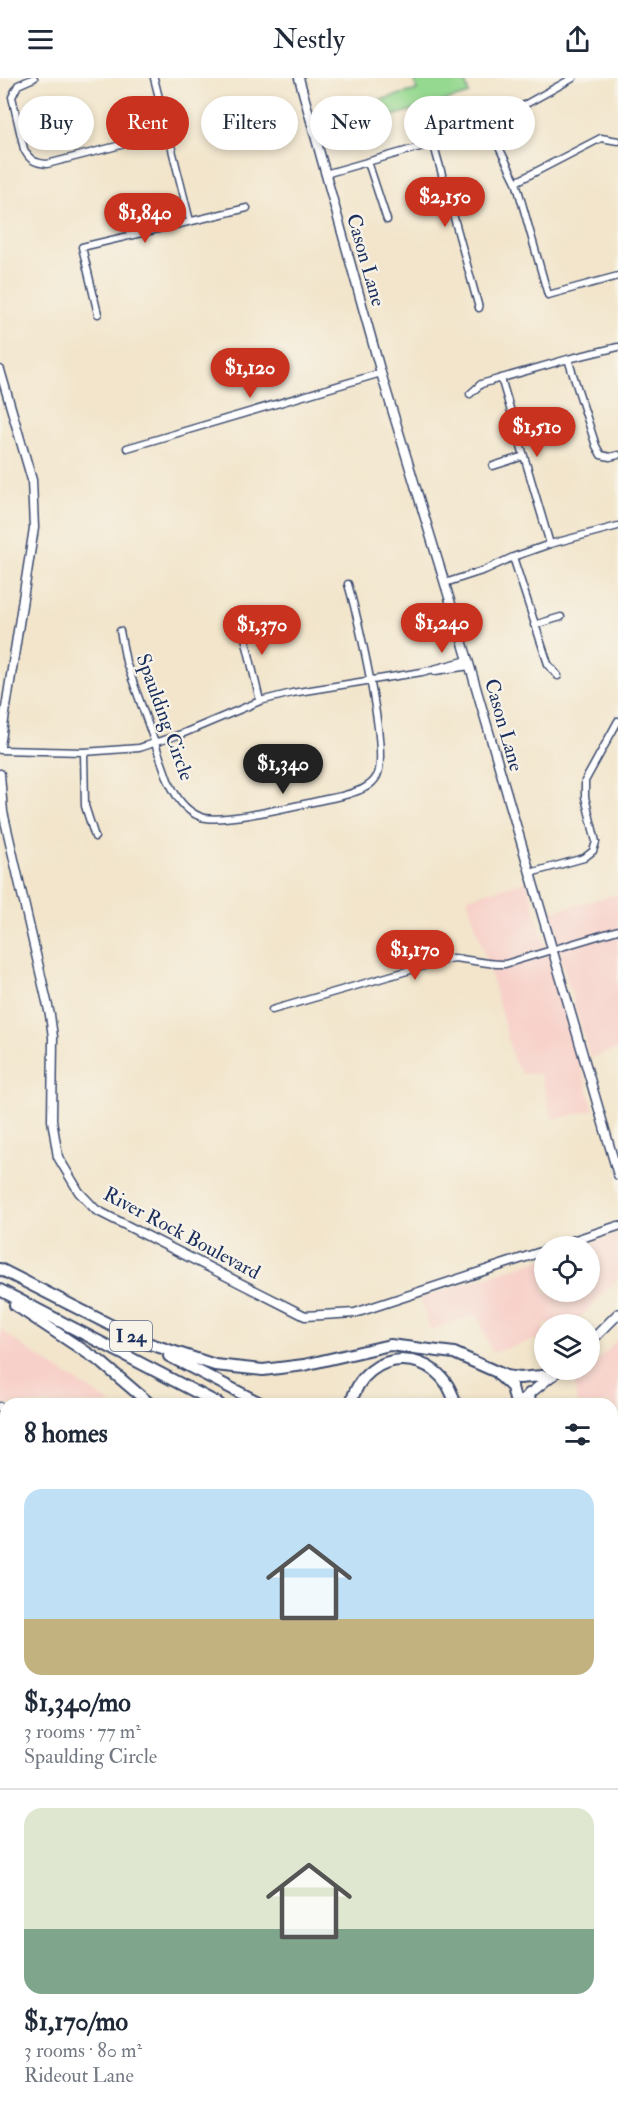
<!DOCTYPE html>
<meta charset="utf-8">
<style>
:root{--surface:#fff;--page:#f6f6f7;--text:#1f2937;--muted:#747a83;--line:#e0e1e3;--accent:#c8321e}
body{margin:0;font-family:"IM FELL Double Pica",serif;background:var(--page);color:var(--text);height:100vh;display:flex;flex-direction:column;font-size:22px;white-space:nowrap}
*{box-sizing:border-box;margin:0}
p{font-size:20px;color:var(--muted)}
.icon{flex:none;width:33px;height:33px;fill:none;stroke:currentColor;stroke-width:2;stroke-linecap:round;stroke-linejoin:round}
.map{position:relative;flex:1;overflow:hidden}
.panel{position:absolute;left:0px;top:1320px;width:618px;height:722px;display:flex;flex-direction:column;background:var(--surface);border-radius:18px 18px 0 0;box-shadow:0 3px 9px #0003}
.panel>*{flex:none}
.guide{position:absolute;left:18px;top:18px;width:582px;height:54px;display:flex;gap:12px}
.fabs{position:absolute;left:534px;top:1158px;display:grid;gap:12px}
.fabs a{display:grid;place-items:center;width:66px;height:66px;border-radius:50%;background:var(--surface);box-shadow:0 3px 9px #0003;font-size:30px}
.price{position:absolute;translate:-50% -51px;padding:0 14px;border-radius:21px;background:var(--accent);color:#fff;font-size:20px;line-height:39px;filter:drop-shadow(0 2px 3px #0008)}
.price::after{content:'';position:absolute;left:50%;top:36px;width:18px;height:14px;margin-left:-9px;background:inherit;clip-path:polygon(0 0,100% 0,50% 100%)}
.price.selected{background:#222;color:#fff}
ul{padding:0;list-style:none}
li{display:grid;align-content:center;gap:12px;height:318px;padding:0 24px}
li+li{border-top:2px solid var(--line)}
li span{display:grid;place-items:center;height:186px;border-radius:18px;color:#555}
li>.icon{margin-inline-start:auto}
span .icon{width:108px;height:108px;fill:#fffc;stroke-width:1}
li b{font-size:26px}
h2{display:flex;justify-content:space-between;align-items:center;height:72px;padding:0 24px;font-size:26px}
.pill{padding:0 21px;border-radius:27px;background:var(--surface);box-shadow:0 3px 9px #0003;font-size:21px;line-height:54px}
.pill.selected{background:var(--accent);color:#fff}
header{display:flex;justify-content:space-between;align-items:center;height:78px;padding:0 24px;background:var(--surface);font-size:27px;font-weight:600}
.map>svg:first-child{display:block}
.built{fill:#f7d0c9}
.green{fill:#95d890;stroke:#588477;stroke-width:1.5}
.water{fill:#5ec5db;stroke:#3c7a9c;stroke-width:1.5}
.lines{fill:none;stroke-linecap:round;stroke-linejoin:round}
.street-casing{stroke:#3b4a6e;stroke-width:9}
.secondary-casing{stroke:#3b4a6e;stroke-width:11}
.primary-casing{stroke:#3b4a6e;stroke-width:12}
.highway-casing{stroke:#3b4a6e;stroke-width:14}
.street{stroke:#fff;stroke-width:6}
.secondary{stroke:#fff;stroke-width:8}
.primary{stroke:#fff;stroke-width:9}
.highway{stroke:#fff;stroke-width:10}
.labels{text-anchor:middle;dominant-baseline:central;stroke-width:4.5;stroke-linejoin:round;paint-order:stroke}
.shield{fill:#f7f3e8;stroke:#5d6a87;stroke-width:1.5}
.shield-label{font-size:18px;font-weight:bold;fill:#1b2f5e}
.street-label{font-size:20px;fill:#1b2f5e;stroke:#f7f3e8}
</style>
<header><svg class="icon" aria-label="menu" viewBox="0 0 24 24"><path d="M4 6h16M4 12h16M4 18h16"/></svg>Nestly<svg class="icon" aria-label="share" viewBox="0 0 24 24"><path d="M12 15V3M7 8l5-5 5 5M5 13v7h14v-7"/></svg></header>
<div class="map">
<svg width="618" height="2041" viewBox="0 0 618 2041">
<rect width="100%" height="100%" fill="#f7f3e8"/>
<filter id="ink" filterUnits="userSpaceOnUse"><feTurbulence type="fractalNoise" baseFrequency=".0167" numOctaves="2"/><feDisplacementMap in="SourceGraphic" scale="12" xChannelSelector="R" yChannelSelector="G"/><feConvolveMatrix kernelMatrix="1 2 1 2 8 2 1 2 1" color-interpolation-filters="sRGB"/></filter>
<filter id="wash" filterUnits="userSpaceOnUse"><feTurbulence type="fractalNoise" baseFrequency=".008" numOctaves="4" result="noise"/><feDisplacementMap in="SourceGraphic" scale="24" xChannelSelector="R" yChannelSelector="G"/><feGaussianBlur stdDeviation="1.35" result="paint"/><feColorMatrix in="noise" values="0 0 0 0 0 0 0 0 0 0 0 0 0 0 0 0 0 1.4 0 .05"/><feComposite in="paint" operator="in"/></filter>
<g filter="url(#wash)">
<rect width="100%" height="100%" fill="#f2e5cb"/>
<!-- built -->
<path class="built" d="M526 803 594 1032 553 1042 540 996H522L514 983 485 877 467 820Z
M618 816V971L590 980 559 875 549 834Z
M618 1156V1201L574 1246H544V1259L492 1275 477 1237 430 1252 420 1220 544 1180V1214H590V1168H580Z
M0 1251 25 1270 112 1326H6V1329L0 1324Z
M618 1261V1383L612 1385V1326H577L575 1307Z
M0 1338 6 1343 5 1484 0 1458Z
M6 1528V1876L0 1877V1529Z
M167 2036H199L201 2041H149Z
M269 2036H365L347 2041H270Z"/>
<!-- green -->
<path class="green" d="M414 0H464L469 16 322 58 316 39 417 12Z"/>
<!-- water -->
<path class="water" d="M6 1891V1928L0 1929V1893Z"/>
</g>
<g filter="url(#ink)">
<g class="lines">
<!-- street casing -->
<g class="street-casing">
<path id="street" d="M34 0 18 7 12 19 24 71C29 82 35 85 47 86L168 55
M154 0 190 143
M488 47 516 104 548 217 618 198
M433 64 479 230
M368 84 387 142
M325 96 469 55 488 47 573 0
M516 104 601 60 618 63
M98 236 82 169 247 130
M568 281 596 368 601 377 610 379 618 377
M501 300 550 466
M470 316 481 306 568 281 618 269
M127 370 381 295
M493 388 524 378
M513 479 548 586 558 598
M445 505 485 492 513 479 550 466 618 448
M240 538 260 623
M534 547 561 539
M120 553 126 584 168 702C176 718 183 732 201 739 224 747 313 723 342 718 355 714 370 711 377 698 390 674 357 537 348 506
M435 593 470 588
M0 672 84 674 139 670 184 655 260 623 292 615 422 594 468 582
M84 674 85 728 95 759
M530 795 584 780 593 773 596 764 585 719V703L618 643
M272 932 452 880C470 881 487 887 505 886L618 852
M612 1567 618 1570"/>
</g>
<!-- secondary casing -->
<g class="secondary-casing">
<path id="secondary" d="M299 0 381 295 468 582 618 1097
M0 292 32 402 34 450 0 668
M0 696 3 734 50 937 53 959 52 1042 58 1079 79 1114 96 1132 305 1238 355 1235 544 1173
M557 1168 618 1148
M0 1329 6 1335
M612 1891 618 1892
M0 2026 6 2028
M21 2036 38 2041
M258 2036 260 2041
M106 2041 129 2036"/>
</g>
<!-- primary casing -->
<g class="primary-casing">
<path id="primary" d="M590 1264 618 1236
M517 1326 559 1292
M0 1496 6 1495
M0 1509 6 1508"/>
</g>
<!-- highway casing -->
<g class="highway-casing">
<path id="highway" d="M0 1191 148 1266
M0 1212 219 1326
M15 1227 101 1284 150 1326
M141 1263 215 1287 263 1292 304 1287 390 1267 454 1275 506 1298 519 1300 553 1297
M169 1278 262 1326
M499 1297 512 1309 516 1326
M529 1316 530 1326
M351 1326C364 1267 442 1268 455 1326
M612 1443 618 1450
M612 1508 618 1511
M612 1528 618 1531
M612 1546 618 1547"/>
</g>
<!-- street -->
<use href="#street" class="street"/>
<!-- secondary -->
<use href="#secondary" class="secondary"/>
<!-- primary -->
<use href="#primary" class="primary"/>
<!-- highway -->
<use href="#highway" class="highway"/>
</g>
</g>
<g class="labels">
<!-- shield labels -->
<rect class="shield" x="110" y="1243" width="42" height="30" rx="4.5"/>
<g class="shield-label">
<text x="131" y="1258">I 24</text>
</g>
<!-- street labels -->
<g class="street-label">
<text transform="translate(366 182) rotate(74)">Cason Lane</text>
<text transform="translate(165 639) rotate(70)">Spaulding Circle</text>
<text transform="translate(504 647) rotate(74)">Cason Lane</text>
<text transform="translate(182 1155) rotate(28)">River Rock Boulevard</text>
</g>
</g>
</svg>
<div class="fabs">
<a><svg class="icon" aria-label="locate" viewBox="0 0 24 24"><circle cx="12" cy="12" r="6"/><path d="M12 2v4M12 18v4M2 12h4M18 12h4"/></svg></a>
<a><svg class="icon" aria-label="layers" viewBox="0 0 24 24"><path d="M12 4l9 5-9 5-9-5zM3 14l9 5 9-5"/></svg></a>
</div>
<b class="price" style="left:445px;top:150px">$2,150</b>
<b class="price" style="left:145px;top:166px">$1,840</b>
<b class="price" style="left:250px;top:321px">$1,120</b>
<b class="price" style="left:537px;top:380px">$1,510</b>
<b class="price" style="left:442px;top:576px">$1,240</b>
<b class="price" style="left:262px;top:578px">$1,370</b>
<b class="price selected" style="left:283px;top:717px">$1,340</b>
<b class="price" style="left:415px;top:903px">$1,170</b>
<div class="guide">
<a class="pill">Buy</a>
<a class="pill selected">Rent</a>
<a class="pill">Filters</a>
<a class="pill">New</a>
<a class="pill">Apartment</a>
</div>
<section class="panel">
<h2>8 homes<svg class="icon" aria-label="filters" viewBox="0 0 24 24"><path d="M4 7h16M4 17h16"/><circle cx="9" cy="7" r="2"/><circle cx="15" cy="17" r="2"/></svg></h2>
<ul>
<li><span style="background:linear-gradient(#bfe0f5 70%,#c2b280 0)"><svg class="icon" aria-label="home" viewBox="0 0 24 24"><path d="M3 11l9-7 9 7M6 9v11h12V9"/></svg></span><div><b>$1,340/mo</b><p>3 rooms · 77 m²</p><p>Spaulding Circle</p></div></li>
<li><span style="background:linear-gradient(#dfe7d0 65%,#7fa58c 0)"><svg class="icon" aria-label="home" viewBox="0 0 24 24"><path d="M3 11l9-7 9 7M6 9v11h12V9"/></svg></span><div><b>$1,170/mo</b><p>3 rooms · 80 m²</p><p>Rideout Lane</p></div></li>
</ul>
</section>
</div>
